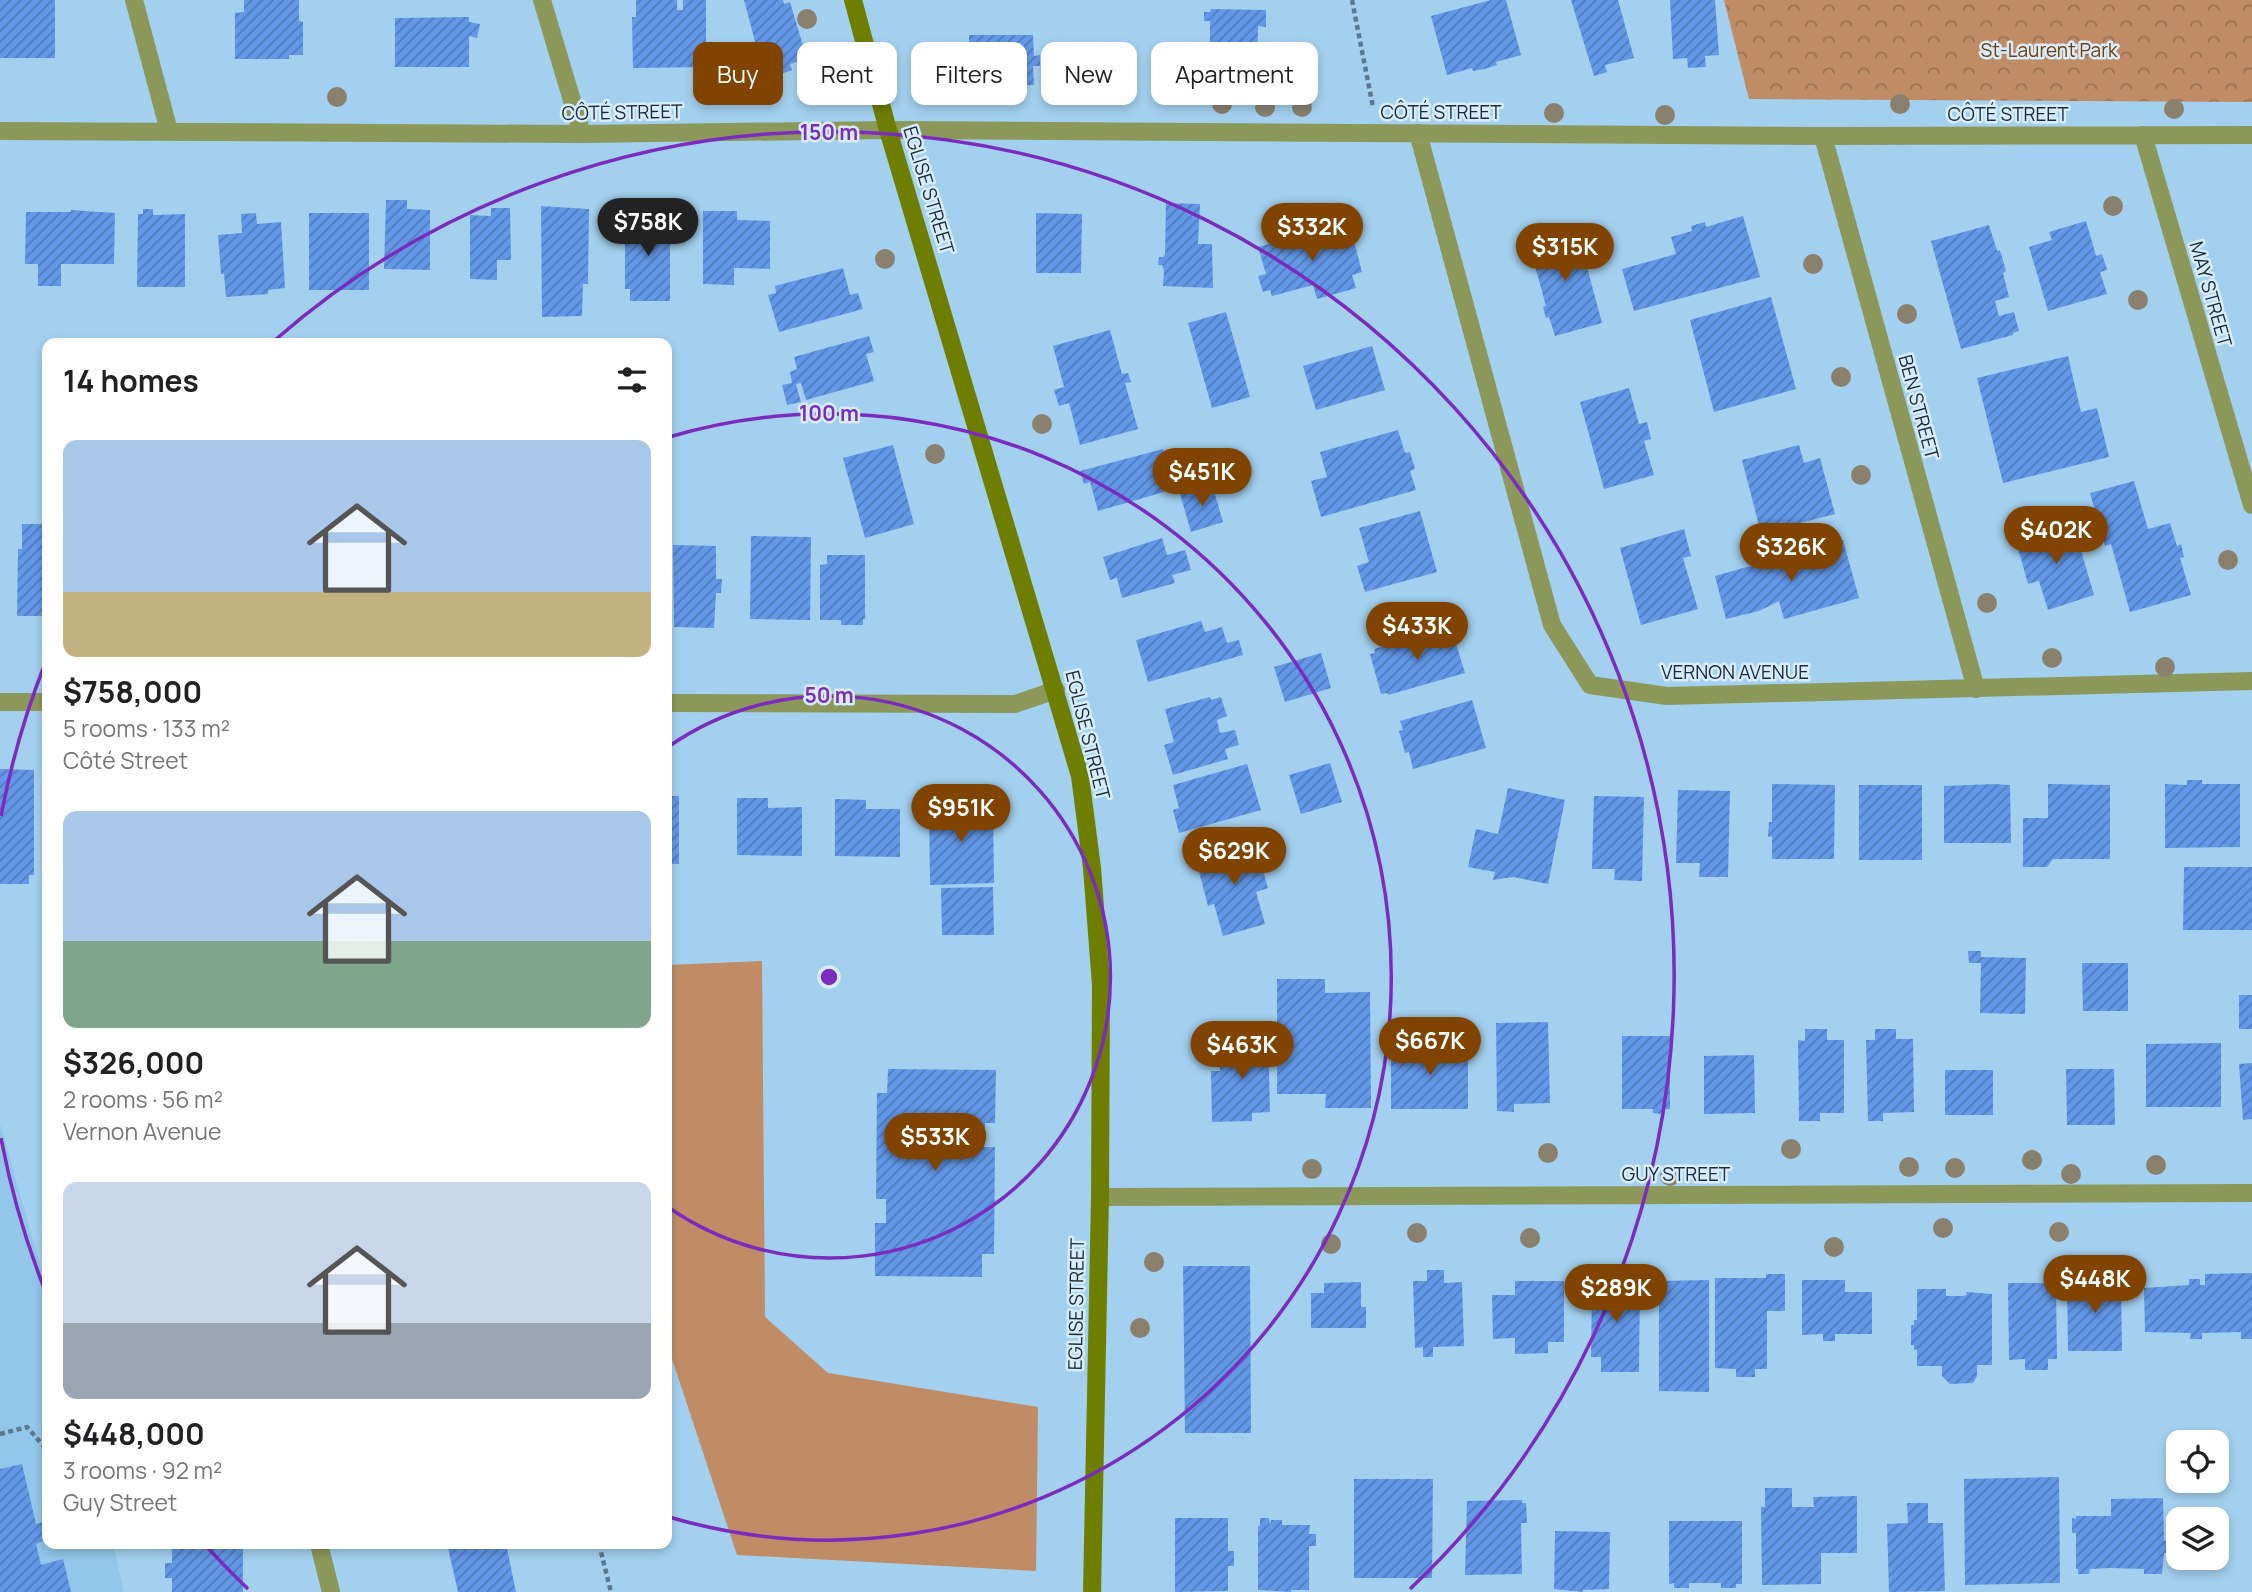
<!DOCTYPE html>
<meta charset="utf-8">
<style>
:root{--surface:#fff;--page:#f6f6f6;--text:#202124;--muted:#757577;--accent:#814400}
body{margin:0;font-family:Manrope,sans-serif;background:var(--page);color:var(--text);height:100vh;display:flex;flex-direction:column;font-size:26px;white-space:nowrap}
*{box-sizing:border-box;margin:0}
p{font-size:23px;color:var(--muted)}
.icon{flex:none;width:38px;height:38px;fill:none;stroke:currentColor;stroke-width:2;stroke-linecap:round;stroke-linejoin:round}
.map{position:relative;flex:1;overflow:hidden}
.details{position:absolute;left:42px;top:338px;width:630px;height:1211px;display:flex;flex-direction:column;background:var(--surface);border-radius:14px;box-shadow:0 4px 10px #0003}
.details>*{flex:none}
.hud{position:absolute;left:693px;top:42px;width:665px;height:63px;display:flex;gap:14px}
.buttons{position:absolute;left:2166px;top:1430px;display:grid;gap:14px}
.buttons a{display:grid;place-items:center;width:63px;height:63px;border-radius:14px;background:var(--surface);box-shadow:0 4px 10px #0003;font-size:35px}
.price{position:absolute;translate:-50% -60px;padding:0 16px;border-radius:24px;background:var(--accent);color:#fff;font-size:23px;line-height:46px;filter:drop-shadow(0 2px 4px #0008)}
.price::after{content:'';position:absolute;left:50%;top:42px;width:21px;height:16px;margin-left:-10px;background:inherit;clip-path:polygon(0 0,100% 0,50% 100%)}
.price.current{background:#222;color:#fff}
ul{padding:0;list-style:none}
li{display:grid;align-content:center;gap:14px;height:371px;padding:0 21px}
li span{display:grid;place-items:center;height:217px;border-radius:14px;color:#555}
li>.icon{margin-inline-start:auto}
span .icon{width:126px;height:126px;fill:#fffc;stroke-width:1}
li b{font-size:30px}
h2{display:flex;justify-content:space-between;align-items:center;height:84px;padding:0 21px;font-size:30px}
.chip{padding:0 24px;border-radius:14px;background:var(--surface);box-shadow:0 4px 10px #0003;font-size:24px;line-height:63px}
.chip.current{background:var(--accent);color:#fff}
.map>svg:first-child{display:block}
.built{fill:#92c6ea}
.green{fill:#bf8c65}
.park{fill:url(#park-crowns)}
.building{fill:url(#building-hatch)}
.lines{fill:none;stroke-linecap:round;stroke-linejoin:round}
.path{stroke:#5a798e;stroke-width:4.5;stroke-dasharray:5 3.5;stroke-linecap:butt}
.street{stroke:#8b985a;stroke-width:18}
.secondary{stroke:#6d7e01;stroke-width:18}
.tree{fill:#89806e}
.ring{fill:none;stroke:#7b2cbf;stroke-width:3.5}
.labels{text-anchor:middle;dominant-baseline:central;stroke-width:5;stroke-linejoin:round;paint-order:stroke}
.park-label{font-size:19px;fill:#743e05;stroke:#d7edfd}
.street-label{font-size:19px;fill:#192b37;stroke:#d7edfd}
.centre{fill:#7b2cbf;stroke:#d7edfd;stroke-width:3.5}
.ring-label{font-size:21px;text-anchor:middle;font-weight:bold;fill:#7b2cbf;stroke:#d7edfd;stroke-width:5;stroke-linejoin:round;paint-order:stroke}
</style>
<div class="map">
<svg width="2252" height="1592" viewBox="0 0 2252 1592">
<defs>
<pattern id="park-crowns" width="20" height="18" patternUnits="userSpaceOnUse" patternTransform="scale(1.75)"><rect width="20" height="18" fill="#bf8c65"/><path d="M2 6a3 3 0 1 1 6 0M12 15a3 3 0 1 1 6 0" fill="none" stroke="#9a7354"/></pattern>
<pattern id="building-hatch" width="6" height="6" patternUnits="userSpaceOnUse" patternTransform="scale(1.75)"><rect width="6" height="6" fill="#6398e8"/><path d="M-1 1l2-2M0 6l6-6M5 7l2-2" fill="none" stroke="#517cbd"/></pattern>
</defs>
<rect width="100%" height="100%" fill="#a3d0ef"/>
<!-- built -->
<path class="built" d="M0 1124 47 1289V1544H113L124 1592H0Z"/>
<!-- green -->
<path class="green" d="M762 961 765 1317 828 1373 1038 1407 1036 1571 737 1555 667 1344V965Z"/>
<!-- park -->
<path class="park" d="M1724 0H2252V102L1749 99Z"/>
<!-- building -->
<path class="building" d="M0 0H55V58H0Z
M244 0H299V21L303 22V55H289V59H235V13L244 12Z
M636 0H677V10H683V0H706V67L633 68 632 17H636Z
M744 0H783L784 4 790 2 807 59 790 64 792 70 781 74 779 67 763 72Z
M1491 0H1506L1521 55 1496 62 1497 65 1485 69 1473 71 1472 68 1447 75 1431 16Z
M1571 0H1618L1634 58 1605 65 1607 72 1594 76Z
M1670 0H1715L1719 55 1705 56 1706 67 1688 68 1687 58 1673 59Z
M1211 9 1266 10V27L1258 26 1257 68H1244V78H1223V67H1210V21H1204V12H1210Z
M469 17V22L480 24 477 38 469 36V67H395V18Z
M969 35H1033L1034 56 1040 55V66H1033L1034 85 1001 86V90H988V85H969Z
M386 200H407V209L430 210V270L384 269Z
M1166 203 1200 204 1198 244H1212L1213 288 1163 286 1164 271 1162 265H1158L1159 257H1163L1165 254Z
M541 206 589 209 588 284H583L582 316 542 317Z
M491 208H510L511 260H497V280L470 279V215L491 216Z
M143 209H153V215L185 214V287H137L138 214H143Z
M71 210 115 213 114 264H61V286H38V264H25L26 212H71Z
M703 211H737V220L770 221V269L734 268V285L703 284Z
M256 213 257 224 281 222 285 288 268 290V294L226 297 224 274H221L218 235 242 233 241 214Z
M309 213H369V290H309Z
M660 213H667L670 218V301H630V289H625V218H658Z
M1036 213 1082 214 1081 273H1036Z
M1743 216 1760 277 1634 311 1622 269 1676 254 1671 237 1692 231 1691 226 1705 222 1706 227Z
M2086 221 2096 256 2102 254 2107 270 2100 272 2107 294 2048 311 2029 247 2052 240 2049 232Z
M1349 222 1362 272 1352 275 1356 288 1317 299 1313 285 1272 296 1270 290 1263 292 1258 276 1266 274 1258 247Z
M1989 225 1997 251 2000 250 2006 271 2003 273 2009 297 1995 301 1999 316 2014 312 2019 331 2013 333V335L1961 349 1931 241Z
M1577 230 1602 323 1555 336 1549 317 1546 318 1543 307 1546 306 1529 244H1531L1530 240 1543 236 1545 240Z
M843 268 850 295 858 293 863 309 779 332 768 295 776 293 775 286Z
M1771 297 1796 389 1714 412 1690 320Z
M1226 312 1250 397 1212 408 1188 323Z
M1110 330 1122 374 1128 373 1131 382 1125 383 1138 429 1080 445 1069 403 1059 406 1054 390 1064 387 1053 346Z
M869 336 874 352 866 354 874 381 806 400 801 383 796 384 801 402 787 405 782 385 792 383 790 372 797 369 794 357Z
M1372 346 1385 390 1316 410 1303 366Z
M2068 356 2081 412 2097 408 2109 457 2003 483 1977 378Z
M1629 388 1639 424 1647 422 1651 439 1644 441 1654 475 1604 489 1580 402Z
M1398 430 1405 453 1410 452 1415 469 1410 471 1416 490 1321 517 1311 481 1327 477 1320 452Z
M893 445 914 524 865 538 843 458Z
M1799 445 1804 463 1820 458 1835 514 1761 533 1742 460Z
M1163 449 1169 469 1158 472 1164 492 1098 511 1090 482 1084 484 1080 471Z
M2134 481 2148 529 2170 523 2177 546 2181 544 2184 557 2180 558 2191 595 2130 612 2111 544 2105 546 2090 493Z
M1212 484 1223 522 1191 532 1180 494Z
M1420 511 1437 572 1365 592 1357 566 1369 562 1359 528Z
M2073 523 2094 595 2048 610 2039 581 2028 584 2016 541Z
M22 524H47V616H17L18 549H22Z
M1684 529 1691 556 1683 558 1698 609 1641 625 1620 548Z
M751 536 811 537 810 620 750 619Z
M1162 538 1167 555 1185 550 1191 570 1172 575 1175 583 1122 598 1117 578 1110 580 1103 557Z
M1843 540 1859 598 1784 619 1779 601 1759 611 1726 619 1715 576Z
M673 545 716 546V579H722L721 593H716L714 628 674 627Z
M827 555H865V619H863V625H841V620H820V565L827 564Z
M1201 621 1205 632 1222 627 1227 643 1239 640 1243 655 1148 682 1136 640Z
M1451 627 1465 673 1388 695 1387 693 1381 694 1370 654 1375 653 1374 649Z
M1321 653 1331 688 1285 702 1274 667Z
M1210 697 1211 700 1221 697 1227 716 1217 720 1220 733 1235 730 1239 745 1225 749 1228 759 1173 775 1164 745 1174 742 1165 709Z
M1472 700 1486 748 1413 769 1409 752 1405 753 1399 731 1403 730 1400 721Z
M1330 763 1342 802 1301 814 1289 775Z
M1247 764 1261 810 1179 833 1173 810 1179 808 1173 785Z
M0 769 34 770V875H29V884H0Z
M2187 780H2202V784H2240V847L2165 848V784L2187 785Z
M1772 784 1835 785 1834 859H1772V836L1768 837 1769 822H1772Z
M1994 784 2010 785 2011 843H1944V786Z
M2048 784 2110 785V859H2053L2047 867H2023V818H2048Z
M1859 785H1922V860H1859Z
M1508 788 1565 800 1548 884 1513 877 1493 880 1495 872 1468 867 1476 829 1498 834Z
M1678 790 1730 791 1728 877H1699L1700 863H1676Z
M667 796H679V864H667Z
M1594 796 1644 797 1642 881 1614 880 1615 869H1592Z
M737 798H768V808L802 807V856L737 855Z
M835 799 866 800V809H900V857L835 856Z
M993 803 994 883 930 885 929 804Z
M1255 843 1268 888 1256 892 1265 924 1223 936 1214 904 1208 906 1196 860 1228 851 1227 846 1236 844 1237 848Z
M2184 867H2252V930H2183Z
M993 887 994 935H942L941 888Z
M1968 951H1981V957L2026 958 2025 1014 1980 1013 1981 963H1969Z
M2082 963H2128V1011H2083Z
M1277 979H1325V993L1370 992 1371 1108H1325L1326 1094H1277Z
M2239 995H2252V1029H2239Z
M1548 1022 1550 1103 1514 1104V1112L1497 1111 1496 1023Z
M1805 1029H1827V1040H1844V1113H1820V1121H1799L1798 1040 1805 1041Z
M1875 1029H1896V1039H1913L1914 1112 1883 1113V1121H1868L1866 1040H1875Z
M1238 1033H1268L1270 1112 1252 1113V1121L1212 1122 1211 1071H1220V1053H1238Z
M1622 1036H1670V1109H1662V1114L1653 1113V1109H1622Z
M2221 1043V1107H2146V1044Z
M1468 1045V1109H1391V1046Z
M1754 1055 1755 1113 1704 1114V1056Z
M2252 1063V1119L2243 1120 2239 1064Z
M888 1069 996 1070 995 1123H985L984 1147H995L994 1254H982V1277L875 1276V1223H886V1199H876L877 1093H887Z
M2066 1069H2114L2115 1125H2067Z
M1945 1070H1993V1115H1945Z
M1183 1266H1250L1251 1433H1185Z
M1427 1270H1444V1283L1462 1282 1464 1346 1433 1347V1357H1423V1347L1415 1348 1413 1281H1427Z
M2252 1273V1339H2241V1332L2202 1333V1339H2190L2191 1333 2145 1332 2144 1288 2189 1285V1279H2200V1285H2205V1274Z
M1766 1274H1785V1311H1767V1369H1755V1377H1736V1369L1715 1368V1278H1766Z
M1594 1275H1606L1607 1280 1640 1281 1639 1372H1601V1357H1591L1592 1281H1594Z
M2121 1278 2122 1351H2068L2067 1279Z
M1709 1280V1392L1659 1391V1281Z
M1802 1280H1845V1292H1872V1334H1835V1341H1823V1334L1802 1335Z
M1515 1281H1564V1342H1548V1353L1515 1354V1338L1493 1339 1492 1295H1515Z
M1361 1282V1307H1366V1328H1311V1293H1324V1283Z
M2008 1283H2056L2057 1359H2048V1370H2025V1359L2009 1360Z
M1917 1289H1946V1296H1963L1967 1295 1966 1292 1992 1294V1365H1977V1376L1973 1383 1950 1384 1942 1376V1366H1917V1349L1914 1350V1345H1911V1325H1914V1320H1917Z
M22 1464 36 1524 47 1521V1539L36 1544 41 1565 63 1559 71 1592H0V1469Z
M2059 1477 2060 1583 1965 1585 1964 1479Z
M1354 1479H1433L1432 1578H1354Z
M1765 1488H1792V1507H1814L1813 1497 1857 1496V1553H1821V1584L1762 1585 1761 1507H1765Z
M2163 1498 2164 1541 2168 1540V1552L2164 1553 2162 1574H2144V1569L2110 1568 2090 1569 2089 1574H2078V1569H2076V1533H2072V1518L2076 1519V1516H2111V1499Z
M1522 1500V1503H1526L1527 1523H1521L1522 1574 1465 1575 1467 1501Z
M1907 1503H1928V1523H1943L1945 1591 1889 1592 1887 1524 1908 1523Z
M1175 1518H1228V1551H1234V1566H1228V1591L1175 1592Z
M1260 1518H1269L1270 1525 1271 1520H1282V1525H1310L1309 1534H1316V1546H1309V1590H1291V1592L1258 1590V1526H1260Z
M1669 1521H1742V1584H1736V1588H1721V1583H1689V1588H1674V1583L1669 1584Z
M1555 1531 1610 1532 1609 1589 1583 1590V1592L1554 1589Z
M172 1544H243V1592H172V1578H165V1563H172Z
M447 1544H506L516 1592H458Z"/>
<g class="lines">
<!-- path -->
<path class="path" d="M1352 0 1373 107
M0 1434 27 1427 47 1450
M599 1544 611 1592"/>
<!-- street -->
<path class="street" d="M134 0 169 131
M542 0 582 134
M0 131 582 134 888 130 1823 136 2252 135
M1418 133 1552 625 1590 685 1667 696 2252 681
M2143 135 2252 505
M1823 136 1976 689
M0 702H47
M667 703 1015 704 1056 690
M1100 1197 2252 1193
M319 1544 331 1592"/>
<!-- secondary -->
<path class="secondary" d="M853 0 888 130 1080 776 1092 868 1101 985 1100 1197 1092 1592"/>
</g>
<!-- trees -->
<g class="tree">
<circle cx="807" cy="19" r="10"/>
<circle cx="822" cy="54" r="10"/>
<circle cx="830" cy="76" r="10"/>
<circle cx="337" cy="97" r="10"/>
<circle cx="1222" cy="104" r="10"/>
<circle cx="1900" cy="104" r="10"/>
<circle cx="1265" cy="107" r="10"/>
<circle cx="1302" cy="107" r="10"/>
<circle cx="2174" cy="109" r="10"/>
<circle cx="1554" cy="113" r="10"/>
<circle cx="1665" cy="115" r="10"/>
<circle cx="2113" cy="206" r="10"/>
<circle cx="885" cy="259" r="10"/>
<circle cx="1813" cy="264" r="10"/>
<circle cx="2138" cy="300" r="10"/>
<circle cx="1907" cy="314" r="10"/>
<circle cx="1841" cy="377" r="10"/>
<circle cx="1042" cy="424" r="10"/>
<circle cx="935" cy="454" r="10"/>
<circle cx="1861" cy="475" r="10"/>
<circle cx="2228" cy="560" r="10"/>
<circle cx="1987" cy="603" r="10"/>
<circle cx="2052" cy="658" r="10"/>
<circle cx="2165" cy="667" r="10"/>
<circle cx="1791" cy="1149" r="10"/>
<circle cx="1548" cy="1153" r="10"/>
<circle cx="2032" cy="1160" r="10"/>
<circle cx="2156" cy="1165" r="10"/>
<circle cx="1909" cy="1167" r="10"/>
<circle cx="1955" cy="1168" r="10"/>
<circle cx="1312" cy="1169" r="10"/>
<circle cx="2071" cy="1174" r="10"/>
<circle cx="1670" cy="1176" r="10"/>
<circle cx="1943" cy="1228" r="10"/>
<circle cx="2059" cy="1232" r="10"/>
<circle cx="1417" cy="1233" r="10"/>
<circle cx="1530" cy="1238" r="10"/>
<circle cx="1331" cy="1244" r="10"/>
<circle cx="1834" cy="1247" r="10"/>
<circle cx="1154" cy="1262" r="10"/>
<circle cx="1140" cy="1328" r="10"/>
</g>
<!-- distance rings -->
<g class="ring">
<path d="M668 747A281 281 0 1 1 668 1207"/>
<path d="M669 437A563 563 0 1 1 669 1517"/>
<path d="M248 1589A844 844 0 0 1 207 1547M46 1293A844 844 0 0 1 1 1138M1 816A844 844 0 0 1 46 661M275 340A844 844 0 0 1 1410 1589"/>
</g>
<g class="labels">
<!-- park labels -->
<g class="park-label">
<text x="2049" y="50">St-Laurent Park</text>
</g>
<!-- street labels -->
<g class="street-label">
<text transform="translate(622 112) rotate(-1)">CÔTÉ STREET</text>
<text x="1441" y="112">CÔTÉ STREET</text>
<text x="2008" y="114">CÔTÉ STREET</text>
<text transform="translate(929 190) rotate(73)">EGLISE STREET</text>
<text transform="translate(2211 294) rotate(74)">MAY STREET</text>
<text transform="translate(1919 407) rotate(75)">BEN STREET</text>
<text x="1735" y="672">VERNON AVENUE</text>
<text transform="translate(1088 735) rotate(76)">EGLISE STREET</text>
<text x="1676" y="1174">GUY STREET</text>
<text transform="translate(1076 1304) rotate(-89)">EGLISE STREET</text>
</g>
</g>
<circle cx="829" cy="977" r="10" class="centre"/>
<g class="ring-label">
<text x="829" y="140">150 m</text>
<text x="829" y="421">100 m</text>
<text x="829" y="703">50 m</text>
</g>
</svg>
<div class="buttons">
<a><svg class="icon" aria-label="locate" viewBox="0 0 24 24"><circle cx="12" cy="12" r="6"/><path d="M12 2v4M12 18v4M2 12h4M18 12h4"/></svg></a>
<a><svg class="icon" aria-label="layers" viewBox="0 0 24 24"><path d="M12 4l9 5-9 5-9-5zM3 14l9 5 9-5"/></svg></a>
</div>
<b class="price current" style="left:648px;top:258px">$758K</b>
<b class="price" style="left:1312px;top:263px">$332K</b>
<b class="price" style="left:1565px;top:283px">$315K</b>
<b class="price" style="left:1202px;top:508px">$451K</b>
<b class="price" style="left:2056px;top:566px">$402K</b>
<b class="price" style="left:1791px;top:583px">$326K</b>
<b class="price" style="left:1417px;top:662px">$433K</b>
<b class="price" style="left:961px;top:844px">$951K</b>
<b class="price" style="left:1234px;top:887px">$629K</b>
<b class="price" style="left:1430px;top:1077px">$667K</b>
<b class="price" style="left:1242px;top:1081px">$463K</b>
<b class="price" style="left:935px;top:1173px">$533K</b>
<b class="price" style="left:2095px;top:1315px">$448K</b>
<b class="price" style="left:1616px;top:1324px">$289K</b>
<div class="hud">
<a class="chip current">Buy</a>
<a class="chip">Rent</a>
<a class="chip">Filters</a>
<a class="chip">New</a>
<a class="chip">Apartment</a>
</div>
<section class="details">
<h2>14 homes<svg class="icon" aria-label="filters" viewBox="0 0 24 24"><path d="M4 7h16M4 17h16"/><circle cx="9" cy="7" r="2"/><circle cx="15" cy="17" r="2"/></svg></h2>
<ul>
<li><span style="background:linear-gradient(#a9c7e8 70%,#c2b280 0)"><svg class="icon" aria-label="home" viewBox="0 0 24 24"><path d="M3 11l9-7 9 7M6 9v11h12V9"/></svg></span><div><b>$758,000</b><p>5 rooms · 133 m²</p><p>Côté Street</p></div></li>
<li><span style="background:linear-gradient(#a9c7e8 60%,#7fa58c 0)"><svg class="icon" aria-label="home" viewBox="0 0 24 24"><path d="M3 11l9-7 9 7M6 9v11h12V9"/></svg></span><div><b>$326,000</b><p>2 rooms · 56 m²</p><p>Vernon Avenue</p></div></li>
<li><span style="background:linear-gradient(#c9d6e8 65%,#9aa5b1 0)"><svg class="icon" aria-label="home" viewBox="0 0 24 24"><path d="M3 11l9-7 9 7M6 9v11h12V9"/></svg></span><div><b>$448,000</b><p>3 rooms · 92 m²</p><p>Guy Street</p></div></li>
</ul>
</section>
</div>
